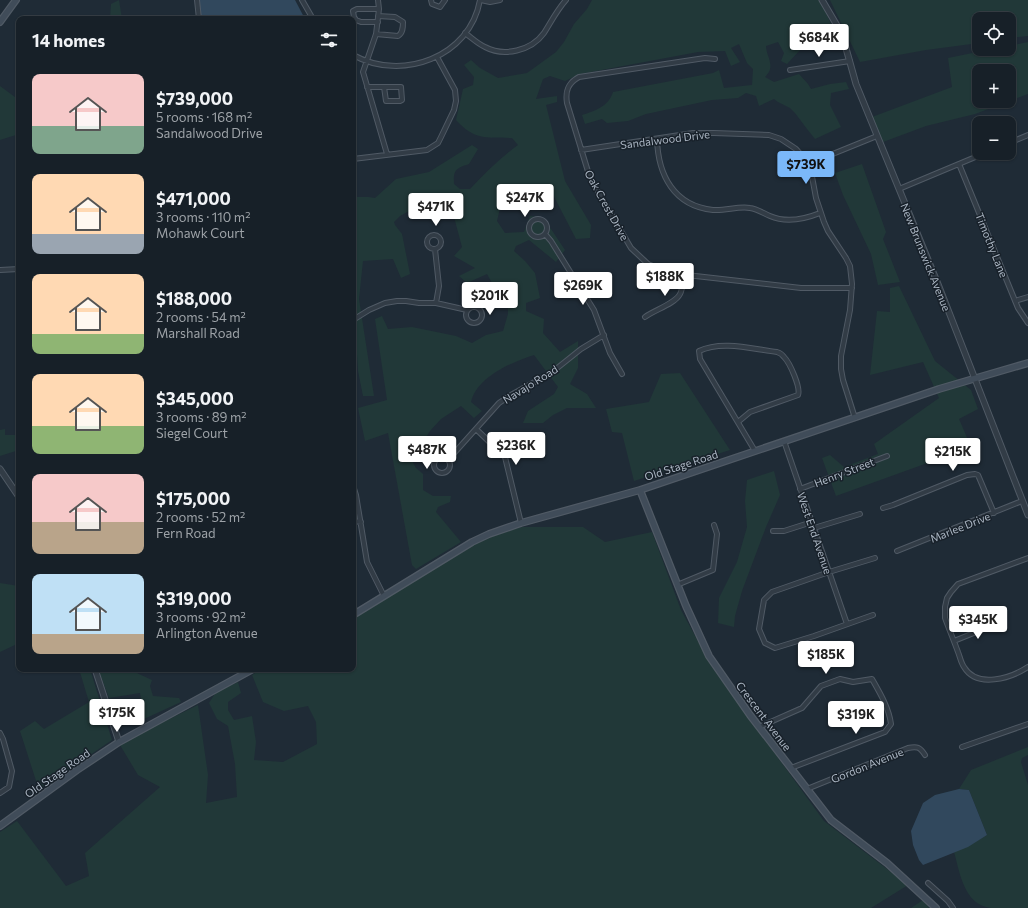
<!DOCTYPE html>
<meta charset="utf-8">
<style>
:root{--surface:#172028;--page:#242d34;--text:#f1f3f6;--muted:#9ea3a8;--line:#363e45;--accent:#7bb8f9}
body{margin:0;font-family:Commissioner,sans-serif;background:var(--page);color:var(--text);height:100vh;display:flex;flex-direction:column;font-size:15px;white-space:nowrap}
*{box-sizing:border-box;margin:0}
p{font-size:13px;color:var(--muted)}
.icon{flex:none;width:22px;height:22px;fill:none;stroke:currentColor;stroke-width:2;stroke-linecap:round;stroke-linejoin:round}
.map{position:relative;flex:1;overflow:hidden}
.side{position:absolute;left:16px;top:16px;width:340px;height:656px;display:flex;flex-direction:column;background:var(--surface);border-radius:8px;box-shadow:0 1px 3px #0004,0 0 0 1px var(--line)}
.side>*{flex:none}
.fabs{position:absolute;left:972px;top:12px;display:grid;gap:8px}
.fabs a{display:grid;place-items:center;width:44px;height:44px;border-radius:8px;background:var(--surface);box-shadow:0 1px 3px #0004,0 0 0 1px var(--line);font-size:20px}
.price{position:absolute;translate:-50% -34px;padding:0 9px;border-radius:4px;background:#fff;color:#222;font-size:13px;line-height:26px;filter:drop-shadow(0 1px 2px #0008)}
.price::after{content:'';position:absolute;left:50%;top:24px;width:12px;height:9px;margin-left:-6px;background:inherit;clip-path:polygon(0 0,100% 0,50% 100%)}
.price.selected{background:var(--accent);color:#111}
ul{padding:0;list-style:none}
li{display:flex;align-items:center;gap:12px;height:100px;padding:0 16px}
li span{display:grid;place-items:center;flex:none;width:112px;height:80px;border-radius:8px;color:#555}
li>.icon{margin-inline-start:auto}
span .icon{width:48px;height:48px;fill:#fffc;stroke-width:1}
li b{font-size:17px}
h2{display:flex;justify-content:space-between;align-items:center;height:48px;padding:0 16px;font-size:17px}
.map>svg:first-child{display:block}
.green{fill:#213838;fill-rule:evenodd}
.water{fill:#31485d}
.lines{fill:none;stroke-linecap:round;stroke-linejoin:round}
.minor-casing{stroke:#505a65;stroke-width:6}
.tertiary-casing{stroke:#505a65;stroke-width:7}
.secondary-casing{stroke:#505a65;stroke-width:8}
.minor{stroke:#323c46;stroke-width:4}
.tertiary{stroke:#323c46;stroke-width:5}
.secondary{stroke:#404c59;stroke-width:5.5}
.labels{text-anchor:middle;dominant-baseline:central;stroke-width:3;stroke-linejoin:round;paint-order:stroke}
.street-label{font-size:11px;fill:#acb7c4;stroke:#18212a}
</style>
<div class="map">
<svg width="1028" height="908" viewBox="0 0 1028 908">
<rect width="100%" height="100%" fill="#1f2b36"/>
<!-- green -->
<path class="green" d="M119 0 122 19H110L111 4Z
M592 0H820L831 24 807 36 797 39 801 49 787 64 781 61 784 53 778 42 766 46C766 54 772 61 770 69 770 71 767 75 765 77L774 82 799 74 808 84 811 89 830 84 846 82 849 89 831 93 830 105 841 127 815 139 807 129 795 113 790 108 778 102 774 99 759 106 756 96 746 93 738 98 712 100 646 114 628 121 607 123 602 119 585 124 582 115C595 111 609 106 613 92L713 73 719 70 724 88 752 85 753 69 747 63 739 44 731 48 740 62 731 66 725 51 698 52 580 74 565 81 550 76 543 79 536 99 557 96V102L546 105 565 181 591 225 590 238 576 239 549 187 530 185 514 192 502 200 497 221 505 233 524 232 530 216 539 217 551 229 565 250 556 262 529 240 516 246 514 251 525 261 535 273 540 298 526 303V311L544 319 543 333 560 352 578 341V368L570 384 587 394 596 408H567L553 415 543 423H523L528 411 554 394 558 387 534 355C512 362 477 377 471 402L482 411 474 418 461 406 441 419 430 431 421 445 410 457 416 468 423 474V490L433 496H451L450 502 438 507 436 512 461 542 416 569 412 565 388 433 365 441 358 408 387 400 375 319 382 316 388 329 412 327 456 336 472 343 486 335 503 331 508 314V296L492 283 487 274 467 283 459 276 475 268 454 256 462 247 454 217 453 206 424 203 400 216 394 222 395 225 402 234 410 274 401 278 393 259 363 261 359 299 374 396H363L358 371 356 339 353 336V197H368L375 198 396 179 429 172 472 145 478 149 469 164C457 168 453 169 454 184L460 189H470C485 173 500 158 518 145L512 138C486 137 475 141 456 120L463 89 473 85 474 77 464 65 471 60 480 68 498 78 527 73 556 52 564 42 574 24 587 9Z
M830 0H1028V36L1009 38V19H979V43L926 50 860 62Z
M1028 42V94L975 114 926 126 883 142 872 117 952 87 948 58 992 49H1009V46ZM979 71H1009V101H979Z
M0 86 19 100V134L0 140Z
M862 164 886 232 883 239 900 282 878 285 871 254 843 195 835 173Z
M899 286 935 361 971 390 978 409 959 419 972 449 933 461 836 496 822 458 830 455 844 467 878 454 874 444 939 398 923 362 870 375 877 311 890 312V288Z
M680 373 730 450 634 481 622 433 612 432 606 409 649 402 661 374Z
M5 429V435H19V450L0 456V430Z
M774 471 780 495 766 527 742 591 735 616 734 627 718 623 719 598 737 562 747 527 745 501 747 480Z
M522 527H583L605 542 652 532 681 610 712 667 824 821 908 885 871 908H0V832L17 821 66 886 89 876 85 853 160 787 138 775 120 745 151 728 198 705 208 775 206 803 237 797 235 764 228 726 217 719 209 703 216 692 238 682 241 693 228 702V710L234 720 252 716 256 742 254 760 283 762 317 744 316 722 308 706 284 711 263 702 252 675 262 669H353V619L474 544 491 536Z
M0 583 19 586V643L0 652Z
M79 669H90L112 740 39 790 20 731 35 721 44 729 89 702Z
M98 669H128L152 680 150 686 153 696 179 698 181 702 144 719 140 693 109 698Z
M1028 747V755L1022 758 1021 762 1028 785V908C1016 908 1003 908 991 908 964 905 960 873 954 852L968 846 987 835 969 790 959 789 971 770Z
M923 900 929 908H911Z"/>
<!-- water -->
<path class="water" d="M197 0H295L305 19H199Z
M959 789 969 790 987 835 968 847 923 865 919 860 913 845 911 831 923 803 935 795Z"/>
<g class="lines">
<!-- minor casing -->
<g class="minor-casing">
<path id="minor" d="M197 0 199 19
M302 0 313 19
M378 0 379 9 376 34 363 72 387 154
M431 0 432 4 440 7 445 0
M481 0 490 2 500 0
M378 22H361L356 20 354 17 353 11 357 9H379
M465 33C472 38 478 44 485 47 504 57 531 51 544 33 551 22 557 10 566 0
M376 34 398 36C403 33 403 27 403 22L395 17 378 16
M353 55C402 82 470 57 480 0
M715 59 705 58 579 77C568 83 565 91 567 103L590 178 631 248 648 264 669 273 801 288H852
M790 70 850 61
M367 87H384
M384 87H401L402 100 400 101H386Z
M657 139C658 175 674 206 713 210 726 211 738 206 750 208 757 209 763 213 770 216 786 223 805 219 820 213
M1009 143 1028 135
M581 150 693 133H714L769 135 781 139 796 149 804 158 811 171 816 198 824 222 828 231 846 258 850 266 852 284 850 310 841 356V369L843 380 855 418
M353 159 427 150 438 143 441 137 454 110 456 101 455 90 437 57
M808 164 877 136
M959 164 1018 308 1028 323
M899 189 985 153
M529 228a9 9 0 1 1 18 0a9 9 0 1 1-18 0Z
M545 234 551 241 594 310 610 353 622 374
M427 242a7 7 0 1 1 14 0a7 7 0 1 1-14 0Z
M435 249 439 286 436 303
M0 270 19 269
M1015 301 1028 297
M466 315a8 8 0 1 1 16 0a8 8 0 1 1-16 0Z
M645 317C654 310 675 304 680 294 683 289 683 280 684 274
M353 320 369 310 385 303 397 301H406L419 303H436L467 310
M738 422 750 412 798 395C801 388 790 363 784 357 782 354 780 353 777 352 752 349 722 340 699 351L700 359 755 451
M476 429 505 457 521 523
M784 441 847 624
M434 465a8 8 0 1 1 16 0a8 8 0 1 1-16 0Z
M448 460 499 403 511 395 551 373 581 349 604 335
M353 485 356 495 367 562 384 596
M800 489 887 456
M883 508 893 505 967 475 975 474 978 475 994 513
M353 521 361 522
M814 528 860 514
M773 531H784L812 522
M897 551 1022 501
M1028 558 958 584 951 592 947 598 945 607V618C949 629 954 641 958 652 960 657 961 663 964 667 977 689 1011 678 1028 667
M677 585 713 570 717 534 714 525
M873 615 814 636 775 648 765 643 759 629 764 600 772 592 829 572 875 558
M954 641 996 624
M759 727 802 708 821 686 840 679 853 682 872 679C880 693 889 708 891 724L885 732 791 768
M0 733 3 739 12 771 9 787 0 793
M962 747 1028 724
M807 789 908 748C917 746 920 747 925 755
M928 883 948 901 953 908"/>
</g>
<!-- tertiary casing -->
<g class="tertiary-casing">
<path id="tertiary" d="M822 0 842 34 856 84 938 284 1028 515
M0 469 19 497
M95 669 119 742"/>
</g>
<!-- secondary casing -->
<g class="secondary-casing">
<path id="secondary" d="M0 22 16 0
M640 490 686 606 709 656 750 715 831 820 887 863 936 908
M353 615 472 542 489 534 521 523 640 490 939 389 1028 363
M0 826 77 770 119 742 253 669"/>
</g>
<!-- minor -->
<use href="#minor" class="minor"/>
<!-- tertiary -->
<use href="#tertiary" class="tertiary"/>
<!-- secondary -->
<use href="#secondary" class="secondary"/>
</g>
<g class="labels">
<!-- street labels -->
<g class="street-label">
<text transform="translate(665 139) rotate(-7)">Sandalwood Drive</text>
<text transform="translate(607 205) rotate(61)">Oak Crest Drive</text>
<text transform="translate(992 245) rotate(68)">Timothy Lane</text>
<text transform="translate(926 257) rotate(68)">New Brunswick Avenue</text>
<text transform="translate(530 384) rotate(-32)">Navajo Road</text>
<text transform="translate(681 465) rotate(-18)">Old Stage Road</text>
<text transform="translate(844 472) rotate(-21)">Henry Street</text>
<text transform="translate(960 527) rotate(-22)">Marlee Drive</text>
<text transform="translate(815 533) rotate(71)">West End Avenue</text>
<text transform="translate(764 716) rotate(53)">Crescent Avenue</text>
<text transform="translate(867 765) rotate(-22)">Gordon Avenue</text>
<text transform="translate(57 773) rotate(-35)">Old Stage Road</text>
</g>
</g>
</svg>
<div class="fabs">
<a><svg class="icon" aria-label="locate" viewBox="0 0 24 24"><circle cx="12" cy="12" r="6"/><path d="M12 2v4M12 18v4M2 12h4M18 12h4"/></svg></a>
<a>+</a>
<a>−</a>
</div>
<b class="price" style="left:819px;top:58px">$684K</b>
<b class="price selected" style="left:806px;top:185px">$739K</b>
<b class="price" style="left:525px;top:218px">$247K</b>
<b class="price" style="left:436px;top:227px">$471K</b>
<b class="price" style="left:665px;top:297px">$188K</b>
<b class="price" style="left:583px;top:306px">$269K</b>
<b class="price" style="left:490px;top:316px">$201K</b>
<b class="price" style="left:516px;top:466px">$236K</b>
<b class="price" style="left:427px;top:470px">$487K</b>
<b class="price" style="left:953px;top:472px">$215K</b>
<b class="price" style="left:978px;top:640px">$345K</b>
<b class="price" style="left:826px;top:675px">$185K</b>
<b class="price" style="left:117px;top:733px">$175K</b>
<b class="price" style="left:856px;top:735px">$319K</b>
<section class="side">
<h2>14 homes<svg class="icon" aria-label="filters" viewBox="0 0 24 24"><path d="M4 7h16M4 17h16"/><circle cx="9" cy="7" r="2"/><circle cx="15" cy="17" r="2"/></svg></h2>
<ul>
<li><span style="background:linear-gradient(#f6c9c9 65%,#7fa58c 0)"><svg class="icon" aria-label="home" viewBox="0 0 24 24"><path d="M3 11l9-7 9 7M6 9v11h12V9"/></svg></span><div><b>$739,000</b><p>5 rooms · 168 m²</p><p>Sandalwood Drive</p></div></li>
<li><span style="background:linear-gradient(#ffd9b3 75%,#9aa5b1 0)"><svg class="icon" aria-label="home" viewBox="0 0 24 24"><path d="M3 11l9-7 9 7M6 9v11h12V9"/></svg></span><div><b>$471,000</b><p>3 rooms · 110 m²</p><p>Mohawk Court</p></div></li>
<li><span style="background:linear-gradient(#ffd9b3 75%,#8fb573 0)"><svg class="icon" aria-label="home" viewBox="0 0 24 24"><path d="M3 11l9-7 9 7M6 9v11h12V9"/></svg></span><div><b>$188,000</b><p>2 rooms · 54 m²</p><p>Marshall Road</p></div></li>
<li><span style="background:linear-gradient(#ffd9b3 65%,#8fb573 0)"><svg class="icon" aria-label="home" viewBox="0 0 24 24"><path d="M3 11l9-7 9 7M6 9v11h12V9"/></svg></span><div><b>$345,000</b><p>3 rooms · 89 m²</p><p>Siegel Court</p></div></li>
<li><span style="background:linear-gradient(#f6c9c9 60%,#b9a48a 0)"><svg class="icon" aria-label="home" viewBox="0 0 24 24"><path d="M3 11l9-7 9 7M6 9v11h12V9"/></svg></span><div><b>$175,000</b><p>2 rooms · 52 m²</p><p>Fern Road</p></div></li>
<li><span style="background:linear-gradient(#bfe0f5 75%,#b9a48a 0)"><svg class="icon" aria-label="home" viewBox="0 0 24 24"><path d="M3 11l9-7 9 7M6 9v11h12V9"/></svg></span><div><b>$319,000</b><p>3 rooms · 92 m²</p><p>Arlington Avenue</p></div></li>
</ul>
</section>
</div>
